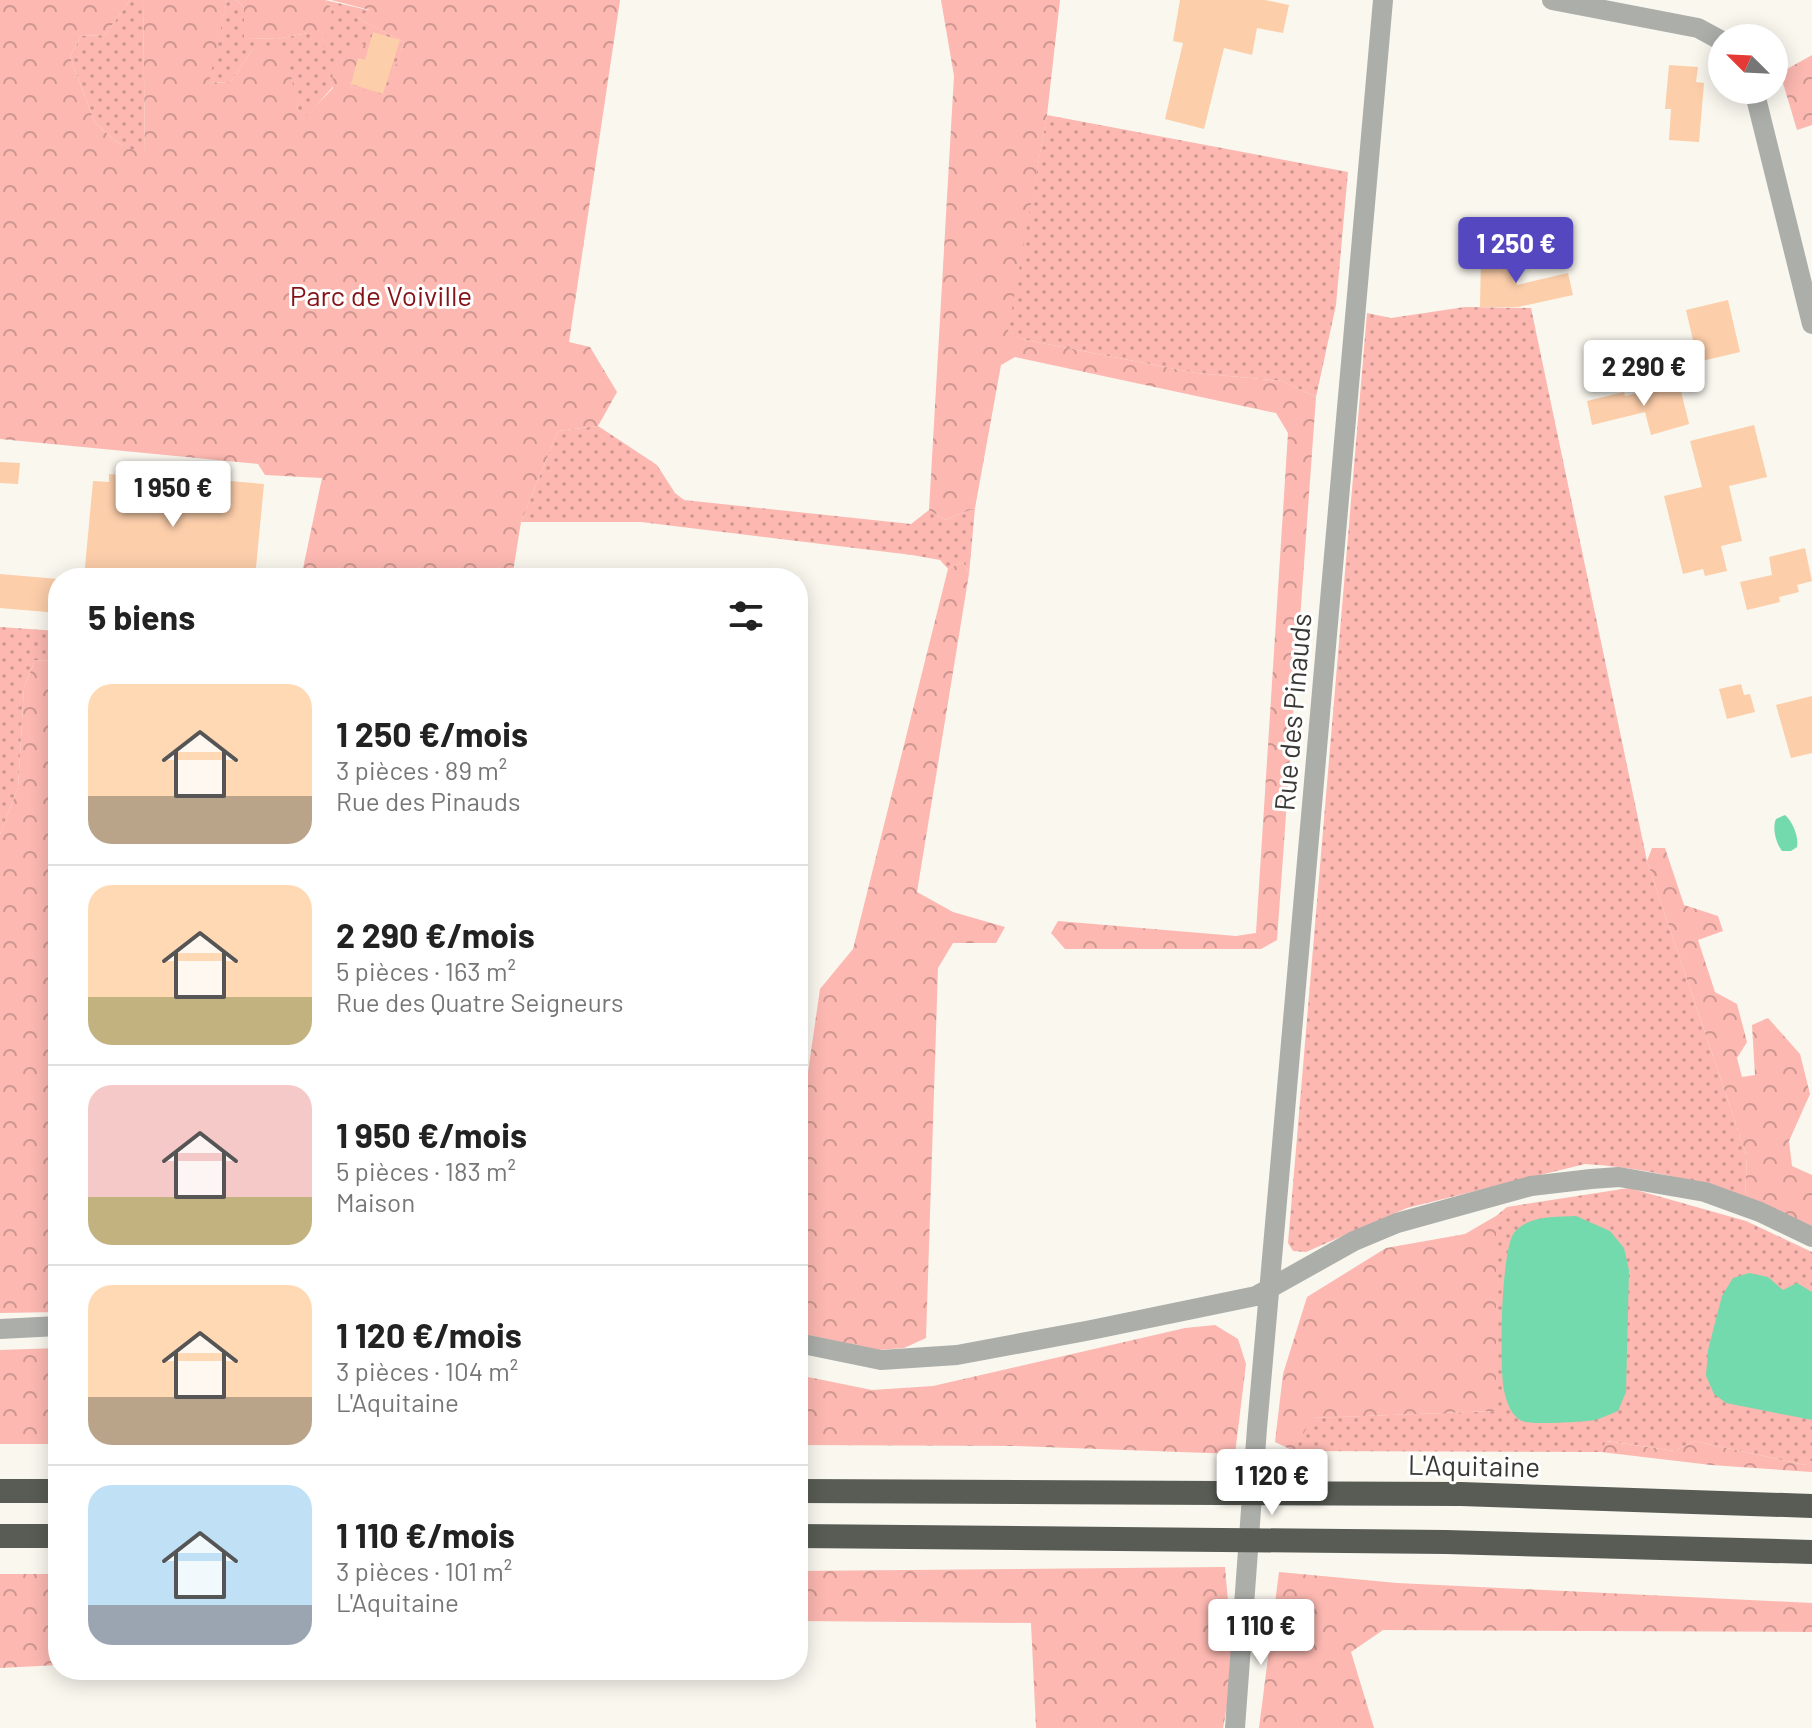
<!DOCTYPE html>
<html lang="fr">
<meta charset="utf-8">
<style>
:root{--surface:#fff;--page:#f2f2f2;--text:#222;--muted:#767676;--line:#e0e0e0;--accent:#5547bf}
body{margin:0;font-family:Barlow,sans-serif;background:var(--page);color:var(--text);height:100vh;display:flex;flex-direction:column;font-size:30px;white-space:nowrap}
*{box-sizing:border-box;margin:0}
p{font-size:26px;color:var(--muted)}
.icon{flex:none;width:44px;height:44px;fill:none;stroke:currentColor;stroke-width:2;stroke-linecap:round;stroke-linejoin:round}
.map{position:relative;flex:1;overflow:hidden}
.side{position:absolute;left:48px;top:568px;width:760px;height:1112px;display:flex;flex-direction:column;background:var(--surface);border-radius:32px;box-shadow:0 4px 20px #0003}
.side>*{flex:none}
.needle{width:52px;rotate:294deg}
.fabs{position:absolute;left:1708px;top:24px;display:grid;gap:16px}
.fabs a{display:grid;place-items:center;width:80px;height:80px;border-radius:50%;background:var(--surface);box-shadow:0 4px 20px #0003;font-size:40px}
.price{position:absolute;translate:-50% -68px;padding:0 18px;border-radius:8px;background:#fff;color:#222;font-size:26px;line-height:52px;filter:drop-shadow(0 2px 4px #0008)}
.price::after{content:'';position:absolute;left:50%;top:48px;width:24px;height:18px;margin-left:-12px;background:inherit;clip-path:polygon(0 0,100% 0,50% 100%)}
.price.on{background:var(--accent);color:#fff}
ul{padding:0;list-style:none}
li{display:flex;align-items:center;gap:24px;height:200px;padding:0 40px}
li+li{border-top:2px solid var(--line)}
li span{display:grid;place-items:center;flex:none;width:224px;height:160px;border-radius:24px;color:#555}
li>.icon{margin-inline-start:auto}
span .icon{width:96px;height:96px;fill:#fffc;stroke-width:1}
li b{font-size:34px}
h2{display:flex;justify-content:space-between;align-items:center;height:96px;padding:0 40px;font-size:34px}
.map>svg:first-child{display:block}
.grass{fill:url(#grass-dots)}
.forest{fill:url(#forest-crowns)}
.water{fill:#73daad}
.building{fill:#fcceaa}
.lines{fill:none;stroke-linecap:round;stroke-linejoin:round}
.minor{stroke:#acaeaa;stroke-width:20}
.highway{stroke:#585c54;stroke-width:24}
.labels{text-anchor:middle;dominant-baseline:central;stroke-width:6;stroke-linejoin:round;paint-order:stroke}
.park-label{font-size:28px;fill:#841317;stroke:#fff}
.street-label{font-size:28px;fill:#3a3935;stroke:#fff}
</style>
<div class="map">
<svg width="1812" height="1728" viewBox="0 0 1812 1728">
<defs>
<pattern id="grass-dots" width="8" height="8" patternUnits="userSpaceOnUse" patternTransform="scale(2)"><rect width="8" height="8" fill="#fcb8b1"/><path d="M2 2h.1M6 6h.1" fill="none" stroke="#cd9791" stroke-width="1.8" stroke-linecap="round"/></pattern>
<pattern id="forest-crowns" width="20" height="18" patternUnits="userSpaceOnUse" patternTransform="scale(2)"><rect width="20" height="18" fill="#fcb8b1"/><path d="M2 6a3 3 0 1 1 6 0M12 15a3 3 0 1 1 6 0" fill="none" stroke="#cd9791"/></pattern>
</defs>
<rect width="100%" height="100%" fill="#f9f7ee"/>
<!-- grass -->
<path class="grass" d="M130 0H143L145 157 117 142 95 123 70 57 81 36 105 35Z
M227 0H236L244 8 245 38 277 39 308 33 332 9 325 0 372 11 357 18 404 42 384 98 350 86 352 72 368 47 306 117 298 110 294 94 252 50 230 83 208 82Z
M1047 115 1348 172 1336 305 1316 397 1282 381 1196 373 1021 339 1007 331Z
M1465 307 1531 308 1647 861 1747 1157 1745 1197C1694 1179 1638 1167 1585 1164L1407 1208 1306 1252 1293 1251 1288 1243 1367 313 1391 318Z
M598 426 657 465 675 493 684 500 911 524 929 510 945 520 975 508 969 574 963 562 948 569 940 560 912 555 641 522H521L558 431Z
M0 627 58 631V661L35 660 24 688 18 788 0 834Z
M1629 1188 1746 1221 1812 1252V1461L1805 1465 1694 1441 1675 1451 1607 1441 1601 1452 1294 1451 1311 1418 1496 1411V1216L1507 1207Z"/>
<!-- forest -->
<path class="forest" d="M0 0H130L105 35 81 36 70 57 95 123 117 142 145 156 143 0H227L209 82 230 83 252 50 275 48 288 61 298 110 306 116 333 88 332 65 345 59 357 41 368 47 374 60 353 71 350 86 384 97 404 42 357 18 370 10 331 0H620L569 342 590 347 617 392 598 426 558 431 521 522 512 578H301L322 478 265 475 258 464 0 439Z
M236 0H325L332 9 323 48 308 33 277 39 244 38V8Z
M941 0H1060L1047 115 1008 331 1021 339 1196 373 1282 381 1316 397 1277 940 1261 949H1065L1051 933 1058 921 1236 936 1256 933 1288 433 1276 413 1015 357 1001 365 975 508 945 520 929 510 954 76Z
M1812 55V125L1797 130 1780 73Z
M963 562 969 574 917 892 953 912 1005 927 996 943H953L938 968 926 1338 904 1348 878 1350 798 1333V1096L806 1086 820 989 853 949 948 569Z
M35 660 58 661V1312L0 1313V834L18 788 24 688Z
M1652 848H1665L1684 905 1718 916 1723 931 1698 940 1715 992 1737 1004 1747 1042 1737 1058 1742 1077 1755 1075 1752 1025 1768 1018 1800 1054 1810 1094 1789 1141 1792 1166 1812 1175V1227L1745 1197 1747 1157 1647 861Z
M1496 1216V1411L1312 1418 1294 1451 1275 1442 1283 1374 1307 1297 1386 1248 1465 1234Z
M1215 1325 1238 1339 1246 1364 1235 1454 1016 1446 798 1445V1375L872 1390 933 1386 1185 1328Z
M58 1348V1444H0V1350Z
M1606 1441 1675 1451 1694 1441 1805 1465 1812 1461V1472L1711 1465 1601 1452Z
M1225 1567 1234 1669 1223 1728H1036L1031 1623 798 1621V1571Z
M1279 1572 1397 1583 1812 1603V1632L1383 1630 1351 1652 1374 1728H1259Z
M0 1574H58V1665L0 1668Z"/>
<!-- water -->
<path class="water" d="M1785 815C1793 822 1799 837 1797 847L1791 851H1782C1776 843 1772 828 1776 819Z
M1576 1216 1610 1231 1624 1248 1629 1270 1626 1392 1618 1411C1610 1414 1602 1418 1595 1420 1584 1422 1531 1425 1522 1421 1511 1416 1506 1401 1504 1390 1499 1366 1501 1250 1514 1233 1527 1215 1557 1217 1576 1216Z
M1749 1273 1768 1277 1783 1290 1797 1283 1812 1292V1420L1726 1403 1714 1394 1706 1376 1708 1350 1722 1296 1733 1278Z"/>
<!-- building -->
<path class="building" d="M1180 0H1265L1289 5 1283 33 1257 28 1252 55 1224 48 1204 129 1165 119 1183 43 1173 41Z
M373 32 400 40 383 94 351 84 358 58 365 60Z
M1669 65 1698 67 1696 82 1704 83 1699 142 1669 140 1671 109H1665Z
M1481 255 1517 256V285L1568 273 1573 295 1518 307H1480Z
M1728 300 1740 352 1698 362 1686 310Z
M1679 383 1689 424 1651 435 1645 412 1592 425 1587 401 1624 392 1625 396Z
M1754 425 1767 477 1729 486 1742 541 1721 546 1727 571 1705 576 1703 569 1683 574 1664 496 1702 487 1690 441Z
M0 462 20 463 18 484 0 483Z
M109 474 217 484 218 480 264 484 255 578H84L93 481 109 482Z
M1805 548 1812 581 1797 585 1799 592 1779 597 1780 602 1747 610 1740 582 1772 575 1769 557Z
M0 574 58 579V613L0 608Z
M1741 684 1744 695 1750 694 1755 712 1727 719 1719 689Z
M1812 696V753L1791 758 1776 705Z"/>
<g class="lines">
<!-- minor -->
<path class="minor" d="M1552 0 1698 28 1722 41
M1754 90 1812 324
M0 1329 58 1326
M798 1343 881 1360 957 1355 1091 1330 1256 1296 1354 1241 1397 1223 1531 1186 1591 1179 1619 1177 1705 1192 1760 1212 1812 1237
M1235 1728 1257 1428 1383 0"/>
<!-- highway -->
<path class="highway" d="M0 1491H58
M798 1491 1461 1494 1812 1506
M0 1536H58
M798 1536 1446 1542 1812 1552"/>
</g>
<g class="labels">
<!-- park labels -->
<g class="park-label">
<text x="381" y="295">Parc de Voiville</text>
</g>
<!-- street labels -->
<g class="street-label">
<text transform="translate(1292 712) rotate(-85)">Rue des Pinauds</text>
<text transform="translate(1474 1465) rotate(1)">L'Aquitaine</text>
</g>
</g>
</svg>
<div class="fabs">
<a><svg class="needle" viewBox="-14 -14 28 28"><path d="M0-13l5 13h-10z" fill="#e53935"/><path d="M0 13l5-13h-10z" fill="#767676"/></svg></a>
</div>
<b class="price on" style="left:1516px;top:285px">1 250 €</b>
<b class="price" style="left:1644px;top:408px">2 290 €</b>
<b class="price" style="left:173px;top:529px">1 950 €</b>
<b class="price" style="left:1272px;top:1517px">1 120 €</b>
<b class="price" style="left:1261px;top:1667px">1 110 €</b>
<section class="side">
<h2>5 biens<svg class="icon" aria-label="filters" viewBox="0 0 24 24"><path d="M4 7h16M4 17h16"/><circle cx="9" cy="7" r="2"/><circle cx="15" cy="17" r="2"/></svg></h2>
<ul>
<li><span style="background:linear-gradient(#ffd9b3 70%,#b9a48a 0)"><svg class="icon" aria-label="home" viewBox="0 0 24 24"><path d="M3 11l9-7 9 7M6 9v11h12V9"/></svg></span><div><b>1 250 €/mois</b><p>3 pièces · 89 m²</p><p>Rue des Pinauds</p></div></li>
<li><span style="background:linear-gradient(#ffd9b3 70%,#c2b280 0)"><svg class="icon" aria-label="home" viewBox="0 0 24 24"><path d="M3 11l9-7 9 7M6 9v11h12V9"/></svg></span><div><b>2 290 €/mois</b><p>5 pièces · 163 m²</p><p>Rue des Quatre Seigneurs</p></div></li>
<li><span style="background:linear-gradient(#f6c9c9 70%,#c2b280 0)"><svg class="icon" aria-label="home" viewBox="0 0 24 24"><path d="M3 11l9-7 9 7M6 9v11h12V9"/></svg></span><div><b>1 950 €/mois</b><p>5 pièces · 183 m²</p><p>Maison</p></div></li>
<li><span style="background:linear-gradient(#ffd9b3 70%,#b9a48a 0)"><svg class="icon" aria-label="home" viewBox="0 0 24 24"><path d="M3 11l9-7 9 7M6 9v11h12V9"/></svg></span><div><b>1 120 €/mois</b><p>3 pièces · 104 m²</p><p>L'Aquitaine</p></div></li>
<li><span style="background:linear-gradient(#bfe0f5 75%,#9aa5b1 0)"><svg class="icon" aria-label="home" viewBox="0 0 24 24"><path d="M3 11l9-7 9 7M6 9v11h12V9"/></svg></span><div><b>1 110 €/mois</b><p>3 pièces · 101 m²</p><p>L'Aquitaine</p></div></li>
</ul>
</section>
</div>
